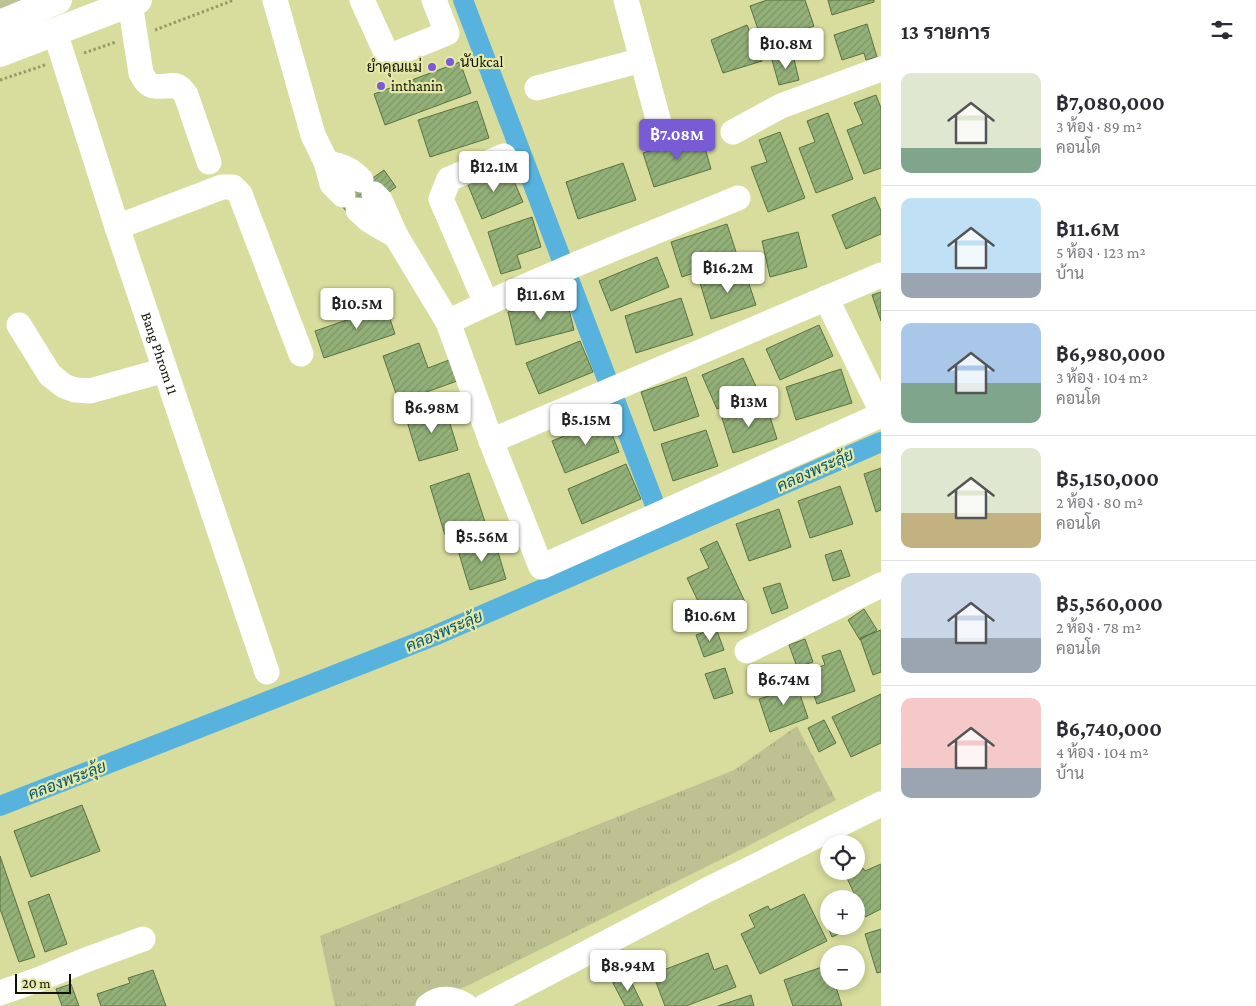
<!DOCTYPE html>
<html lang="th">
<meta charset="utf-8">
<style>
:root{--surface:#fff;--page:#f7f7f7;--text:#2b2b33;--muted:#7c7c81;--line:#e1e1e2;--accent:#795bd5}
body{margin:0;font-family:"Crimson Pro",Sarabun,serif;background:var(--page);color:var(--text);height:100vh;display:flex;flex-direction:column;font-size:19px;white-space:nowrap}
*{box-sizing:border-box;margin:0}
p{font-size:16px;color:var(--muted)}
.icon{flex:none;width:28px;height:28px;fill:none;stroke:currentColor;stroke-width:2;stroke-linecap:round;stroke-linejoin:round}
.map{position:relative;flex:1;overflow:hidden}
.details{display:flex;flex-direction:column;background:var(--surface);width:375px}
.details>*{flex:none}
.buttons{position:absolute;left:820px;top:835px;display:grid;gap:10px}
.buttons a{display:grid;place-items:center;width:45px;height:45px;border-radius:50%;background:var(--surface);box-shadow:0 2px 8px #0003;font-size:25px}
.scale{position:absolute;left:15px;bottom:12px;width:56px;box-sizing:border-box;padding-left:5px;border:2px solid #110;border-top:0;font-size:14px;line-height:18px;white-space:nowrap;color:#110;-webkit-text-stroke:4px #e5e9a8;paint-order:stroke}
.price{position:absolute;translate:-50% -42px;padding:0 11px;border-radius:5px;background:#fff;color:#222;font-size:16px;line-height:32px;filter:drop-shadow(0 1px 2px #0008)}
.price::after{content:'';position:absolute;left:50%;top:30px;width:15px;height:11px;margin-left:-8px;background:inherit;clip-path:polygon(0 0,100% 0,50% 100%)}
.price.active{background:var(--accent);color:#fff}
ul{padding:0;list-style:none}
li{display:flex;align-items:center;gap:15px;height:125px;padding:0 20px}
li+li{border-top:1px solid var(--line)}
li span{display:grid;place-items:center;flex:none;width:140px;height:100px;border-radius:10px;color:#555}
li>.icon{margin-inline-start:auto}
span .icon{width:60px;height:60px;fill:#fffc;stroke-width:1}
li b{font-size:21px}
h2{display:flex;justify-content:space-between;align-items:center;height:60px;padding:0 20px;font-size:21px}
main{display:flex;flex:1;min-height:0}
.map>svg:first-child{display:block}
.green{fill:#bec292}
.park{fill:url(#park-tufts)}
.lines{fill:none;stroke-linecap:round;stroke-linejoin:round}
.canal{stroke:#57b3de;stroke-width:20}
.building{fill:url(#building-hatch);stroke:#59743f}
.path{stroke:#979a69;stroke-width:3;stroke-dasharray:2.5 2.5;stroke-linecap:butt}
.minor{stroke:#fff;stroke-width:25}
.major{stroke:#fff;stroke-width:28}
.poi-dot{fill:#795bd5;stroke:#e5e9a8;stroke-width:2}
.labels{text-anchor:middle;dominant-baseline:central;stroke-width:4.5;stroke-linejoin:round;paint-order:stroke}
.poi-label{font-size:15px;fill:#110;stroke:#e5e9a8;text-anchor:start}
.street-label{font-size:15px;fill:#110;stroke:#e5e9a8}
.water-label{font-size:16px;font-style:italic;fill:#095673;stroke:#e5e9a8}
</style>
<main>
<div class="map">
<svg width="881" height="1006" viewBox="0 0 881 1006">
<defs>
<pattern id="park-tufts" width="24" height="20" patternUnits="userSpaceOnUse" patternTransform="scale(1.25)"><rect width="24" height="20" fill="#bec292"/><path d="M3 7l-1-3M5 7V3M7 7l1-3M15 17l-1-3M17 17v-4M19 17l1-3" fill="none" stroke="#a2a67c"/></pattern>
<pattern id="building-hatch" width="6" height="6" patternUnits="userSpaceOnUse" patternTransform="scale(1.25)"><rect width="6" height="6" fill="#92b078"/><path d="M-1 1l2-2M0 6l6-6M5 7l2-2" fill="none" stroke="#7d9666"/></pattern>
</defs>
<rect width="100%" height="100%" fill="#d8dc9c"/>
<!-- green -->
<path class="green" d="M0 0H40L0 17Z"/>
<!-- park -->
<path class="park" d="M797 726 836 800 746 847 467 986 416 1006H335L320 936 734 770Z"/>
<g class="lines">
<!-- canal -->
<path class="canal" d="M463 0 664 529
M0 806 434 636 881 442"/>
</g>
<!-- building -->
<path class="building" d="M767 0H805L814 26 763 44 750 6Z
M828 0H874V2L832 15Z
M867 24 877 57 866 60 864 53 842 60 834 35Z
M747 25 762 61 723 73 711 40Z
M793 55 799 80 779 85 772 60Z
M460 62 471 93 385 125 374 94Z
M876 95 881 108V168L864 174 847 130 863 124 854 103Z
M477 101 489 138 430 157 418 120Z
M828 113 853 179 816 193 799 148 815 142 807 121Z
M780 132 805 198 768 212 751 167 767 162 759 140Z
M701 134 711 169 654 187 643 153Z
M623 163 636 200 578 219 566 182Z
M384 170 396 187 352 219 339 202Z
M509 170 523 202 482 219 466 180 486 172 489 178Z
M875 197 881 211V234L846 249 832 215Z
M532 217 541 247 517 255 521 268 501 274 488 232Z
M727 224 738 258 682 277 671 242Z
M798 232 807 267 770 277 762 241Z
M657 257 669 287 611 311 599 281Z
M744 269 756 305 711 319 700 283Z
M881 292V321L872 295Z
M566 297 574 330 516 345 508 312Z
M383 298 395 334 324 358 315 331 367 313 364 305Z
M681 298 693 335 636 353 625 316Z
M819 325 833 356 780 380 766 349Z
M580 341 593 372 539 394 526 363Z
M419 343 428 368 449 360 457 381 399 402 383 356Z
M743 358 758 391 717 409 702 375Z
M841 369 852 403 796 420 786 387Z
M686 377 699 416 654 431 641 392Z
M766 404 777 439 733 453 722 418Z
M445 407 458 450 419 461 406 418Z
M606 419 619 452 565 473 552 441Z
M706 430 718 466 673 481 661 444Z
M626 464 641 499 582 524 568 489Z
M881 468V510L876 512 864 474Z
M469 473 485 522 445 535 430 486Z
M840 486 853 524 810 538 798 501Z
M779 509 791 547 749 561 736 524Z
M493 535 506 579 470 590 457 547Z
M717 541 745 602 707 620 687 578 709 568 700 549Z
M841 550 850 576 833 581 825 555Z
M780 583 788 608 772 614 763 588Z
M864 609 877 630 860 640 848 620Z
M716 628 724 650 704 657 696 635Z
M881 630V672L873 675 860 638Z
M805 639 813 662 797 667 789 645Z
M840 650 855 691 817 704 806 672 825 665 822 656Z
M725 668 733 693 714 699 705 674Z
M794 677 808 718 770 732 759 699 778 693 775 684Z
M881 694V743L851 757 832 717Z
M824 720 836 743 819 752 808 728Z
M82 805 100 851 31 877 14 831Z
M0 856 35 957 19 962 0 909Z
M881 864V909L865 917 846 876 863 868 865 871Z
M49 894 67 944 45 952 28 902Z
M804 894 827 941 760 974 741 934 755 927 749 915 768 906 770 910Z
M829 924V926H840L843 932 832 937 827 925Z
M881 929V972L877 973 865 934Z
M708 953 714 970 727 965 736 987 686 1006H665L653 974Z
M828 965 829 981H834L842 1006H793L784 980Z
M153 970 166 1006H101L97 994 130 983 128 978Z
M628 975 643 1006H625L613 983Z
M71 984 79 1006H62L56 989Z
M751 995 754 1006H718Z"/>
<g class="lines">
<!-- path -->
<path class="path" d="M155 30 234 0
M84 53 116 42
M0 80 45 65"/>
<!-- minor -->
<g class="minor">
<path d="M275 0 313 135 326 162 332 184 343 195"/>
<path d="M362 0 388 57 447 33 434 0"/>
<path d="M626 0 661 130"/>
<path d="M130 3 141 73C148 88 153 87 168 86 171 86 174 85 177 86 180 87 184 92 186 95L209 162"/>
<path id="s1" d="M55 32 117 227 267 672"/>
<path d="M537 88 642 60"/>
<path d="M733 132 781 106 881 69"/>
<path d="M326 162C342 167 349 167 361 180"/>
<path d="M374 194 380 200 396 236 448 322 491 441 541 567 881 415"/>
<path d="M358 210 370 221 396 236"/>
<path d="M117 227 222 187H233L240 194 301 354"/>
<path d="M826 298 881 410"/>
<path d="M486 303 441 199 449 179 504 156"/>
<path d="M448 322C542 276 641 238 738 198"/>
<path d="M19 325 50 375 64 386 75 390 90 391 165 370"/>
<path d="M491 441 881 275"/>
<path d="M747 651 881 585"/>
<path d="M0 993 40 979 83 961 143 939"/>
<path d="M428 1006C440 996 454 998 466 1006"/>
<path d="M485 1006 707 890 881 804"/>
</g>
<!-- major -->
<path class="major" d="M0 24 58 0
M0 53 138 0"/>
</g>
<!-- markers -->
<g class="poi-dot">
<circle cx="450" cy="62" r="5"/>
<circle cx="432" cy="67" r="5"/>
<circle cx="381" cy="86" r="5"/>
</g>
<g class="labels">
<!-- poi labels -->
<g class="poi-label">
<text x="460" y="62">นับkcal</text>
<text x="422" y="67" text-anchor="end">ยำคุณแม่</text>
<text x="391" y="86">inthanin</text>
</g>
<!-- street labels -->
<g class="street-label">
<text stroke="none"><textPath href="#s1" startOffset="338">Bang Phrom 11</textPath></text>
</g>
<!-- water labels -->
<g class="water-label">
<text transform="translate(815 470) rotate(-24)">คลองพระลุ้ย</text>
<text transform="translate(444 631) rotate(-23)">คลองพระลุ้ย</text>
<text transform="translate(67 780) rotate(-21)">คลองพระลุ้ย</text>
</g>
</g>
</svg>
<div class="buttons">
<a><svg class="icon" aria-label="locate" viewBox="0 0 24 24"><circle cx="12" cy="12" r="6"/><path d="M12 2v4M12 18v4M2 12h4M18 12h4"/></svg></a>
<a>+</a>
<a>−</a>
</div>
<div class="scale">20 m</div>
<b class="price" style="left:786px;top:70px">฿10.8M</b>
<b class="price active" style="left:677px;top:161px">฿7.08M</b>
<b class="price" style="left:494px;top:193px">฿12.1M</b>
<b class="price" style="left:728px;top:294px">฿16.2M</b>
<b class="price" style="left:541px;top:321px">฿11.6M</b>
<b class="price" style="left:357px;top:330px">฿10.5M</b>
<b class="price" style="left:749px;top:428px">฿13M</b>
<b class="price" style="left:432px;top:434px">฿6.98M</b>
<b class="price" style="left:586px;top:446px">฿5.15M</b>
<b class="price" style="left:482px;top:563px">฿5.56M</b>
<b class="price" style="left:710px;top:642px">฿10.6M</b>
<b class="price" style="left:784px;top:706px">฿6.74M</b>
<b class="price" style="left:628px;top:992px">฿8.94M</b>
</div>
<section class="details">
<h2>13 รายการ<svg class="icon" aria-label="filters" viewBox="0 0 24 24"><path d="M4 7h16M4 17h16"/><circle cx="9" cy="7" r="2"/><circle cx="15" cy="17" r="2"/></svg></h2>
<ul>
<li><span style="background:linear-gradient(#dfe7d0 75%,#7fa58c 0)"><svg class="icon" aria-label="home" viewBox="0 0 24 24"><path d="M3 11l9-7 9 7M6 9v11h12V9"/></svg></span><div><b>฿7,080,000</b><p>3 ห้อง · 89 m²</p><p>คอนโด</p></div></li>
<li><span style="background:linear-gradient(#bfe0f5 75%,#9aa5b1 0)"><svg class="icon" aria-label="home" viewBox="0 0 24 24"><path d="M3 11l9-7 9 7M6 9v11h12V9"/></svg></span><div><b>฿11.6M</b><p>5 ห้อง · 123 m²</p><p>บ้าน</p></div></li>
<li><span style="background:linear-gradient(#a9c7e8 60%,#7fa58c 0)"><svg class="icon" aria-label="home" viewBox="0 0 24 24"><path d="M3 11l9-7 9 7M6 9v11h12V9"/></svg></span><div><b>฿6,980,000</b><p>3 ห้อง · 104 m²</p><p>คอนโด</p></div></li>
<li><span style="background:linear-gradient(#dfe7d0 65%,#c2b280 0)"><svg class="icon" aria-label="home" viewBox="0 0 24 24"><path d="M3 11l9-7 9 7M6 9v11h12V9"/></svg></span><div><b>฿5,150,000</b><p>2 ห้อง · 80 m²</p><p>คอนโด</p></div></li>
<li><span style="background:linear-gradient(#c9d6e8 65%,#9aa5b1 0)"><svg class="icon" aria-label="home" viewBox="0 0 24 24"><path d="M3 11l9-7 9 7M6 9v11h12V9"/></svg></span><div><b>฿5,560,000</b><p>2 ห้อง · 78 m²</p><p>คอนโด</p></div></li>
<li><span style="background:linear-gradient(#f6c9c9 70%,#9aa5b1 0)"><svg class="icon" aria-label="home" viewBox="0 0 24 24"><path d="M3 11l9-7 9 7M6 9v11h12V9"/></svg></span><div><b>฿6,740,000</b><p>4 ห้อง · 104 m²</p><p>บ้าน</p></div></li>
</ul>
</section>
</main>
